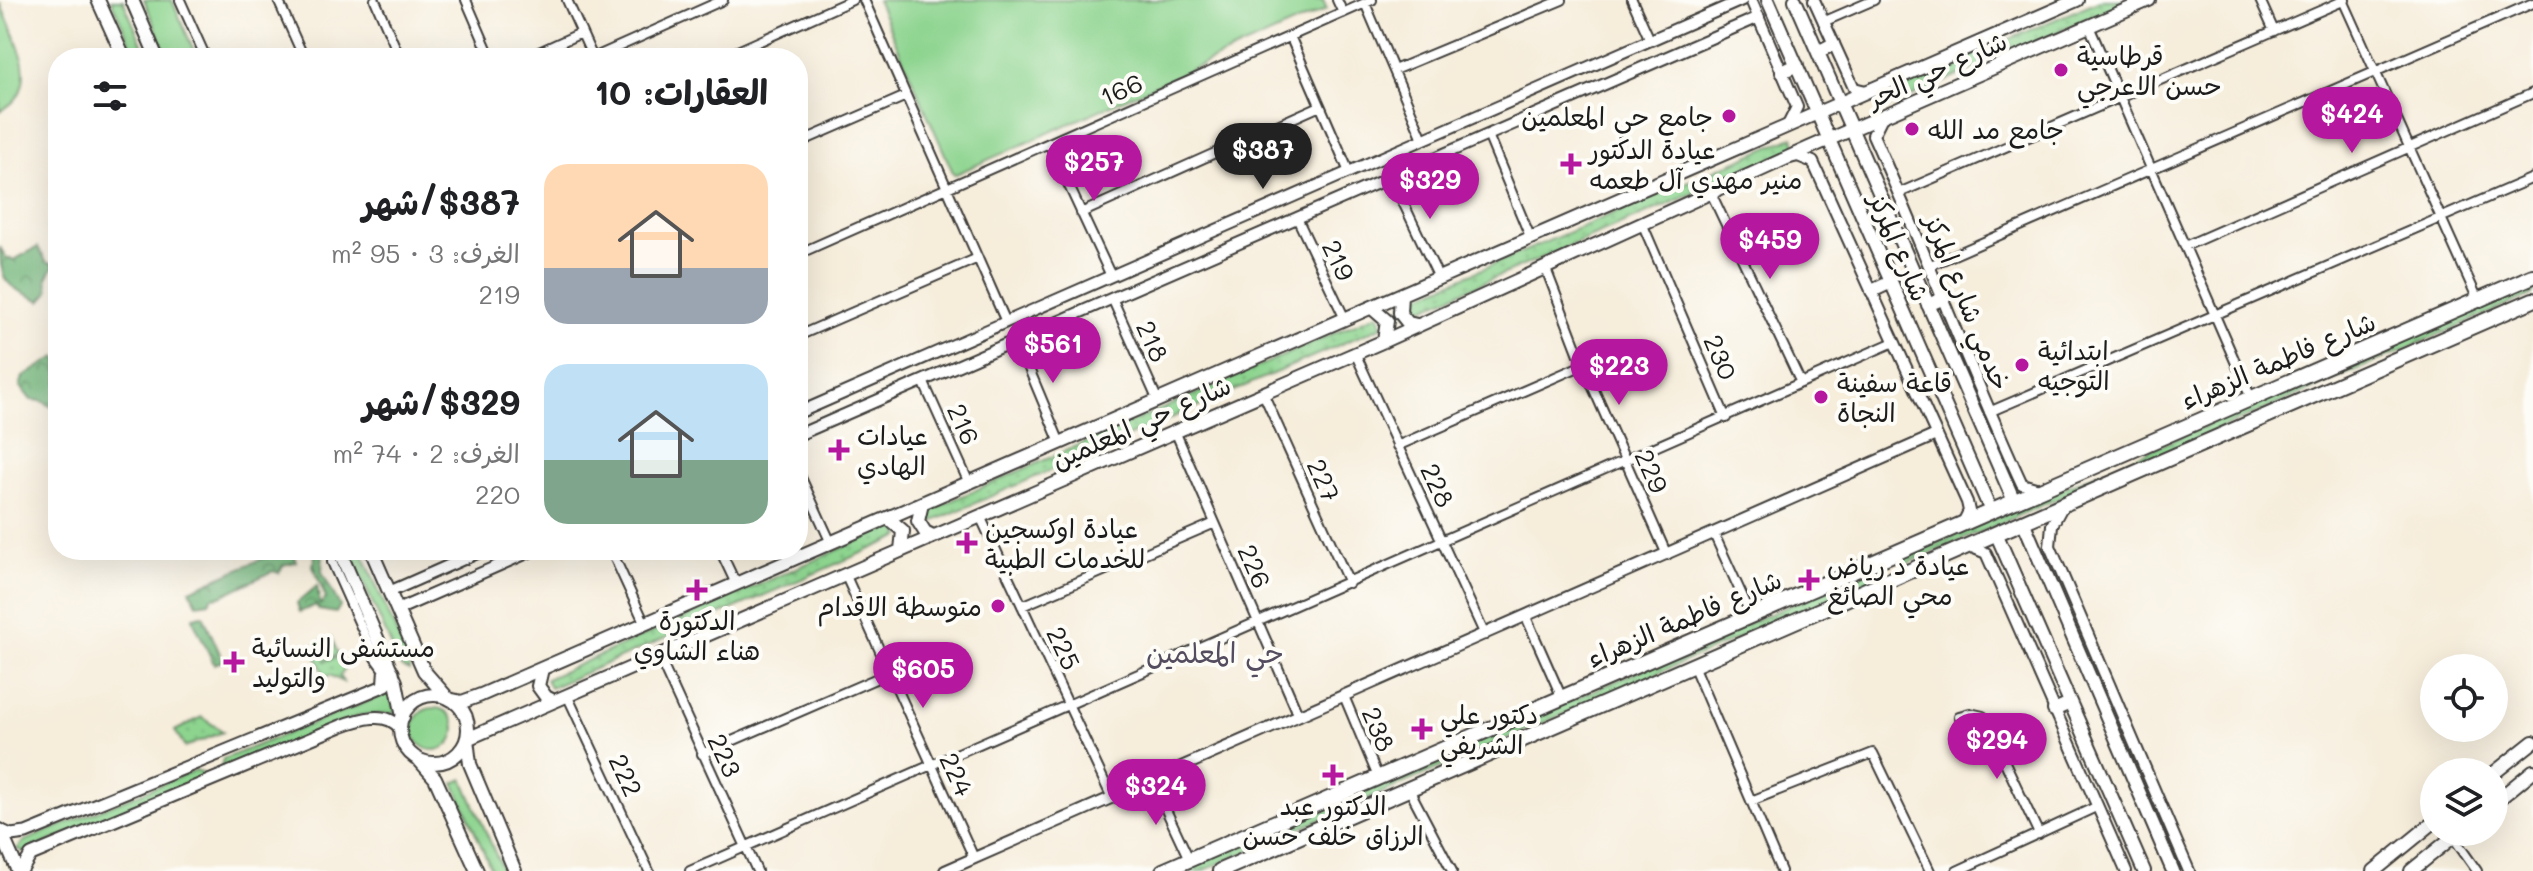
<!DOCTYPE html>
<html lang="ar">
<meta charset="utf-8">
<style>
:root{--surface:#fff;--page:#f2f2f2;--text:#202124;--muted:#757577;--accent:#b5179e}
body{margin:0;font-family:Mali,"Playpen Sans Arabic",sans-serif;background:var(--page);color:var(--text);direction:rtl;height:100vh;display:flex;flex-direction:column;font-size:30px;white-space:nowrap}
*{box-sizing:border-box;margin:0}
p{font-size:26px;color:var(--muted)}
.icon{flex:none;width:44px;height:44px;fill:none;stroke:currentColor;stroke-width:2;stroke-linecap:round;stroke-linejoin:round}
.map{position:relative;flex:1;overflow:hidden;direction:ltr}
.panel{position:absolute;left:48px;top:48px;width:760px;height:512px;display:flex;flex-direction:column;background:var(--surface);border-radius:32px;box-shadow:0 8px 32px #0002;direction:rtl}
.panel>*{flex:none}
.tools{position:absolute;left:2420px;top:654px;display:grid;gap:16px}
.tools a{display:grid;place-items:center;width:88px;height:88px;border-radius:50%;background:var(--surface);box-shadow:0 8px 32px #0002;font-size:40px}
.price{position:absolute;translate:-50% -68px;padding:0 18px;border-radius:28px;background:var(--accent);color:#fff;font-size:26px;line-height:52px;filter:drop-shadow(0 2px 4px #0008)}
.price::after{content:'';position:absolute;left:50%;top:48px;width:24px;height:18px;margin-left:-12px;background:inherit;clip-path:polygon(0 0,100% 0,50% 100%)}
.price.active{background:#222;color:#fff}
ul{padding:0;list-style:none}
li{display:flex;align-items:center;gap:24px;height:200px;padding:0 40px}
li span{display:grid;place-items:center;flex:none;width:224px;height:160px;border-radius:24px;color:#555}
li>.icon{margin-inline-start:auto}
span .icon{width:96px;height:96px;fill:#fffc;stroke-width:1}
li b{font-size:34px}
h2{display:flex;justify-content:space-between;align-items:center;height:96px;padding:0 40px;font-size:34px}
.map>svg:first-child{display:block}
.grass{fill:url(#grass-dots);stroke:#547856;stroke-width:2}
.forest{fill:url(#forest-crowns);stroke:#47694b;stroke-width:2}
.green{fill:#8dd48f;stroke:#547856;stroke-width:2}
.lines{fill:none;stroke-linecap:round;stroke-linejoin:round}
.minor-casing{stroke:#3d3b39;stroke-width:12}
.tertiary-casing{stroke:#3d3b39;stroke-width:14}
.secondary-casing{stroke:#3d3b39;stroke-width:15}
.primary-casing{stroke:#3d3b39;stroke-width:16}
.trunk-casing{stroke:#3d3b39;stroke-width:18}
.minor{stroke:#fff;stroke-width:8}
.tertiary{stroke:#fff;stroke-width:10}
.secondary{stroke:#fff;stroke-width:11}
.primary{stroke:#fff;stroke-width:12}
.trunk{stroke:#fff;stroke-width:14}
.poi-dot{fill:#b5179e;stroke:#fdfcf7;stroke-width:3}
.labels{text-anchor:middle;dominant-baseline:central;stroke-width:8;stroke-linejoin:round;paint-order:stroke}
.poi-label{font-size:26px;fill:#1c1c1c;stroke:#fdfcf7;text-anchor:start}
.street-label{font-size:26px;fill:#1c1c1c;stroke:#fdfcf7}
.neighbourhood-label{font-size:28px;fill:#544c5f;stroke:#fdfcf7}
</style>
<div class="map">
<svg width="2533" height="871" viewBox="0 0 2533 871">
<defs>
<pattern id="grass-dots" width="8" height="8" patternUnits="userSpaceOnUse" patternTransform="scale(2)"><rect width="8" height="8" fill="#8dd48f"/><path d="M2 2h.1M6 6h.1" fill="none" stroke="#79b57b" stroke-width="1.8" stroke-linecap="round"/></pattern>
<pattern id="forest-crowns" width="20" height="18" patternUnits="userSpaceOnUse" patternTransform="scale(2)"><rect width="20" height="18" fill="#72b67a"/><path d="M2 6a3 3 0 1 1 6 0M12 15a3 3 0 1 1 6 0" fill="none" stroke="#5d9363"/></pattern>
</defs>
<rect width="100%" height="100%" fill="#fdfcf7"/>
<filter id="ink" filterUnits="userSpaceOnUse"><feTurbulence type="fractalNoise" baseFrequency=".0125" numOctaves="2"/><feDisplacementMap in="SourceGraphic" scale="16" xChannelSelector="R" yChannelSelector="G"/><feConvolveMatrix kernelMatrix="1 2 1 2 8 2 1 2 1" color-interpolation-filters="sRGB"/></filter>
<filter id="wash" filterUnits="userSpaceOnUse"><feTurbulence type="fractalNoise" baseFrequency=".006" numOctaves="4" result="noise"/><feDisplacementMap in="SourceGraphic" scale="32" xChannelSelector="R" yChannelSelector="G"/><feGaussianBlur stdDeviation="1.8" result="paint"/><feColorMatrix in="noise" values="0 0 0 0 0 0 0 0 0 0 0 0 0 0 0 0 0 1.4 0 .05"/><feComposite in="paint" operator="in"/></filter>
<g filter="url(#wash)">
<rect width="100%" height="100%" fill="#f6eddb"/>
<!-- grass -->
<path class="grass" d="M2100 0H2129L1881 110 1875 97Z
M1793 137 1798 149 1407 315 1402 303Z
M2533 282V294L1906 564 1900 560Z
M1378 314 1383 326 925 525 921 514Z
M896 524 901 536 550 688 546 679Z
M1869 571 1870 581 1202 871H1178Z
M331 637 338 654 324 661 339 657 345 668 340 676 343 682 330 675 325 677 312 646Z
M202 717 223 732 185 747 175 731Z"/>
<!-- forest -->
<path class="forest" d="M0 247 6 258 14 260 38 247 47 263 55 264 47 278 49 292 41 301C9 286 0 286 0 247Z
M56 357 58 360V411L42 401 31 400 20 386 23 377Z
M282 550 294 552 296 562 283 565 279 573 273 571 221 596 212 597 209 602 197 604 190 590Z
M316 550H323L322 572 340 606 336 613 319 610 316 605 300 612 297 603 317 586 320 605 326 598 313 566Z
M203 615 223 661 214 664 194 622 193 617Z"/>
<!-- green -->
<path class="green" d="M111 0H123L148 58H137Z
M144 0H172L197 58H168Z
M877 0H1323L1327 9 954 175Z
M0 3C14 35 46 89 0 111Z
M349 550H361L410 664 409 671 401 667Z
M389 690 395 713 361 715 225 769 221 767 223 759 382 696Z
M413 729a21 21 0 1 1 42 0a21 21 0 1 1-42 0Z
M196 770 203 773 200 779 24 852 17 849 24 841Z
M463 779 503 871H492L454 783Z"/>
</g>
<g filter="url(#ink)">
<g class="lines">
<!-- minor casing -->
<g class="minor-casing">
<path id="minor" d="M180 0 206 58
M278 0 304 58
M375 0 400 58
M466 0 491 58
M567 0 593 58
M864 0 1006 322
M1337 0 1343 13
M1632 0 1650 40
M2260 0 2274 31
M2343 0 2478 300
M1365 3 1423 139
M1823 22 1874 0
M2089 26 2251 398
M1290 36 1349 172
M526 58 581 33
M593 58 723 0
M722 58 852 0
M1394 70 1562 0
M1488 135 1531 239
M798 143 906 96
M1049 143 1111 276
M1391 177 1439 278
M1711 193 1801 383
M1899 193 2345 0
M1081 213 1320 106
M1297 218 1345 319
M1642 223 1726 418
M2185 246 2533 93
M798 254 1372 0
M1931 265 2533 3
M1546 269 1583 365 1667 555
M1112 298 1158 401
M798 336 978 258
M1017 340 1060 443
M1355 353 1485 635
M923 381 969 483
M1263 393 1349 583
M1989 412 2533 178
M1175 431 1299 716
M1397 446 1583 365
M798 471 831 543
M980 516 1112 798
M1714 534 1751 615
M334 550 332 562 375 658 383 669 382 684
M611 550 645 624
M720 550 736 584
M845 574 974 858
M1022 606 1215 523
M1526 617 1562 698
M658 655 757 871
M1693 665 1781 871
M567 695 649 871
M1344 696 1378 777
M1959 716 1970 713 1983 716 2039 834
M702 754 889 673
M1152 780 1189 859
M1409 789 1452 871
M1751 801 1873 753 1930 871
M2453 837 2477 871
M690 871 1894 342
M1957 871 2098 806"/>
</g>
<!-- tertiary casing -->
<g class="tertiary-casing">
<path id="tertiary" d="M1751 0 1797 107 1788 125
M1814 0 1854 88 1866 91
M1882 117 1873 135C1925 250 1969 369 2022 484L2039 489
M1790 158 1798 156 1813 162 1967 502 1969 511 1963 523
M798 413 1742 0
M798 435 1759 17
M2063 505 2052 525 2050 546 2189 871
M1969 546 1986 553 2126 871
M389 592 484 550
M397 610 534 550
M945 871 1936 435"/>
</g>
<!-- secondary casing -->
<g class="secondary-casing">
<path id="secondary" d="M0 830 11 835 26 833 386 685 393 672
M21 871 31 855 341 726C360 719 386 710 400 728"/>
</g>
<!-- primary casing -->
<g class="primary-casing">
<path id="primary" d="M98 0 124 58
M132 0 157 58
M1768 0 1991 511
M1795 0 2014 501
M1818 52 1833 44
M1782 72 1797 65
M1872 291 1891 282
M1401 295 1400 313 1408 323 1417 325
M1928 305 1944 298
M1372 308 1387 321 1384 341
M922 504 918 521 925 532 933 536
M888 518 903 531 901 550
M2023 521 2173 871
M1996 533 2144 871
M339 550 396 682 403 717
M371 550 424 671 445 695
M542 669 538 686 546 697 554 701
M400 729a34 34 0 1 1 68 0a34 34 0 1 1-68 0Z
M453 700 462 702 481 695 2077 0
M2054 710 2070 703
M420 761 435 778 477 871
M2494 773 2533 742
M2494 803 2533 771
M0 830 18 871
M515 871 470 764 467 739 1384 341 1809 148 2149 0
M2374 871 2434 822
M2411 871 2459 832"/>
</g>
<!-- trunk casing -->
<g class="trunk-casing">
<path id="trunk" d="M1163 871 2533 276
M1220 871 2533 300"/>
</g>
<!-- minor -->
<use href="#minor" class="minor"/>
<!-- tertiary -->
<use href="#tertiary" class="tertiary"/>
<!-- secondary -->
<use href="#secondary" class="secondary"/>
<!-- primary -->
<use href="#primary" class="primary"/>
<!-- trunk -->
<use href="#trunk" class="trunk"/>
</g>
</g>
<!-- markers -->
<g class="poi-dot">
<circle cx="2061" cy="70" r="8"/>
<circle cx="1729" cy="116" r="8"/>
<circle cx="1912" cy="129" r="8"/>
<path d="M1567 152h8v8h8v8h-8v8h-8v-8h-8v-8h8z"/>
<circle cx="2022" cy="365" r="8"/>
<circle cx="1821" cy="397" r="8"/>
<path d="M835 438h8v8h8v8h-8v8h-8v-8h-8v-8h8z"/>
<path d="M963 531h8v8h8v8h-8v8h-8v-8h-8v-8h8z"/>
<path d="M1805 568h8v8h8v8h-8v8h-8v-8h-8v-8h8z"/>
<path d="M693 578h8v8h8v8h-8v8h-8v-8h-8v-8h8z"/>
<circle cx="998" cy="606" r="8"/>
<path d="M230 650h8v8h8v8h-8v8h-8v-8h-8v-8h8z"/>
<path d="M1418 717h8v8h8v8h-8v8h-8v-8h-8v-8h8z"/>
<path d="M1329 763h8v8h8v8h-8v8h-8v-8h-8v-8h8z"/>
</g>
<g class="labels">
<!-- poi labels -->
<g class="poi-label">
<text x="2077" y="55">قرطاسية<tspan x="2077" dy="30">حسن الاعرجي</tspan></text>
<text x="1713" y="116" text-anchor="end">جامع حي المعلمين</text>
<text x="1928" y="129">جامع مد الله</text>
<text x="1589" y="149">عيادة الدكتور<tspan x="1589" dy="30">منير مهدي آل طعمه</tspan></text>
<text x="2038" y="350">ابتدائية<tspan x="2038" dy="30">التوجيه</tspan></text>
<text x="1837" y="382">قاعة سفينة<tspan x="1837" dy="30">النجاة</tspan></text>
<text x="857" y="435">عيادات<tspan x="857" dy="30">الهادي</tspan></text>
<text x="985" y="528">عيادة اوكسجين<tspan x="985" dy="30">للخدمات الطبية</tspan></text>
<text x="1827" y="565">عيادة د رياض<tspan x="1827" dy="30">محي الصائغ</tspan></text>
<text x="982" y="606" text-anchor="end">متوسطة الاقدام</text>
<text x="697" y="620" text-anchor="middle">الدكتورة<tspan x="697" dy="30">هناء الشاوي</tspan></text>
<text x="252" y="647">مستشفى النسائية<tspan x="252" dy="30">والتوليد</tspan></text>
<text x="1440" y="714">دكتور علي<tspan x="1440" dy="30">الشريفي</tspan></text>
<text x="1333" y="805" text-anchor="middle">الدكتور عبد<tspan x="1333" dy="30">الرزاق خلف حسن</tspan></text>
</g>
<!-- street labels -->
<g class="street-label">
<text transform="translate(1937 69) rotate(-24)">شارع حي الحر</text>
<text transform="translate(1121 89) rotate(-24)">166</text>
<text transform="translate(1900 247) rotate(67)">شارع المركز</text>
<text transform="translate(1339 260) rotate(64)">219</text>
<text transform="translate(1968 302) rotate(68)">خدمي شارع المركز</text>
<text transform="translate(1153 341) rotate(66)">218</text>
<text transform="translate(1721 357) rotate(67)">230</text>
<text transform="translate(2278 360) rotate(-23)">شارع فاطمة الزهراء</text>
<text transform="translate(1141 422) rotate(-24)">شارع حي المعلمين</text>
<text transform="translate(964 424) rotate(66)">216</text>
<text transform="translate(1652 471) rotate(66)">229</text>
<text transform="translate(1324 480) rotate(66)">227</text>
<text transform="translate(1438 485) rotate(65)">228</text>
<text transform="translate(1255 566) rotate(66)">226</text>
<text transform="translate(1684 618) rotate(-23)">شارع فاطمة الزهراء</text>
<text transform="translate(1064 648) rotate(65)">225</text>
<text transform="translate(1379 729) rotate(67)">238</text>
<text transform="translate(725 755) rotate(65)">223</text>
<text transform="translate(957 774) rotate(65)">224</text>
<text transform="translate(626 775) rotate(65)">222</text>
</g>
<!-- neighbourhood labels -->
<g class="neighbourhood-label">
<text x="1215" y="652">حي المعلمين</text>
</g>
</g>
</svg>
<div class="tools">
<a><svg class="icon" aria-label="locate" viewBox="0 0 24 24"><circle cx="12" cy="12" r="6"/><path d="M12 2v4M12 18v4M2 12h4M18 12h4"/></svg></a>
<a><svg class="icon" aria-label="layers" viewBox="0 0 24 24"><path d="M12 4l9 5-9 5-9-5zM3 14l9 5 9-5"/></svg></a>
</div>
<b class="price" style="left:2352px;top:155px">$424</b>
<b class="price active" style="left:1263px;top:191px">$387</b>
<b class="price" style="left:1094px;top:203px">$257</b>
<b class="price" style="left:1430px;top:221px">$329</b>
<b class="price" style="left:1770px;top:281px">$459</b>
<b class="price" style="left:1053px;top:385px">$561</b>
<b class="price" style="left:1619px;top:407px">$223</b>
<b class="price" style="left:923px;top:710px">$605</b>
<b class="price" style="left:1997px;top:781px">$294</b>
<b class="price" style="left:1156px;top:827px">$324</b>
<section class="panel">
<h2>العقارات: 10<svg class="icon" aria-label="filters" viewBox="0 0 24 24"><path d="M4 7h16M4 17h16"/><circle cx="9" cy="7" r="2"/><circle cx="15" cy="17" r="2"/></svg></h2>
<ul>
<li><span style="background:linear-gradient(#ffd9b3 65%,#9aa5b1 0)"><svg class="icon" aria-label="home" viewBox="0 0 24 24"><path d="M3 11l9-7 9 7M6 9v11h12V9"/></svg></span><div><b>$387/شهر</b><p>الغرف: 3 · 95 m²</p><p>219</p></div></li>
<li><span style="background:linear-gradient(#bfe0f5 60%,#7fa58c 0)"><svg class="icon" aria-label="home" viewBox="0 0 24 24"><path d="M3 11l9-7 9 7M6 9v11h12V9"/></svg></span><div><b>$329/شهر</b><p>الغرف: 2 · 74 m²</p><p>220</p></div></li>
</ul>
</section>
</div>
